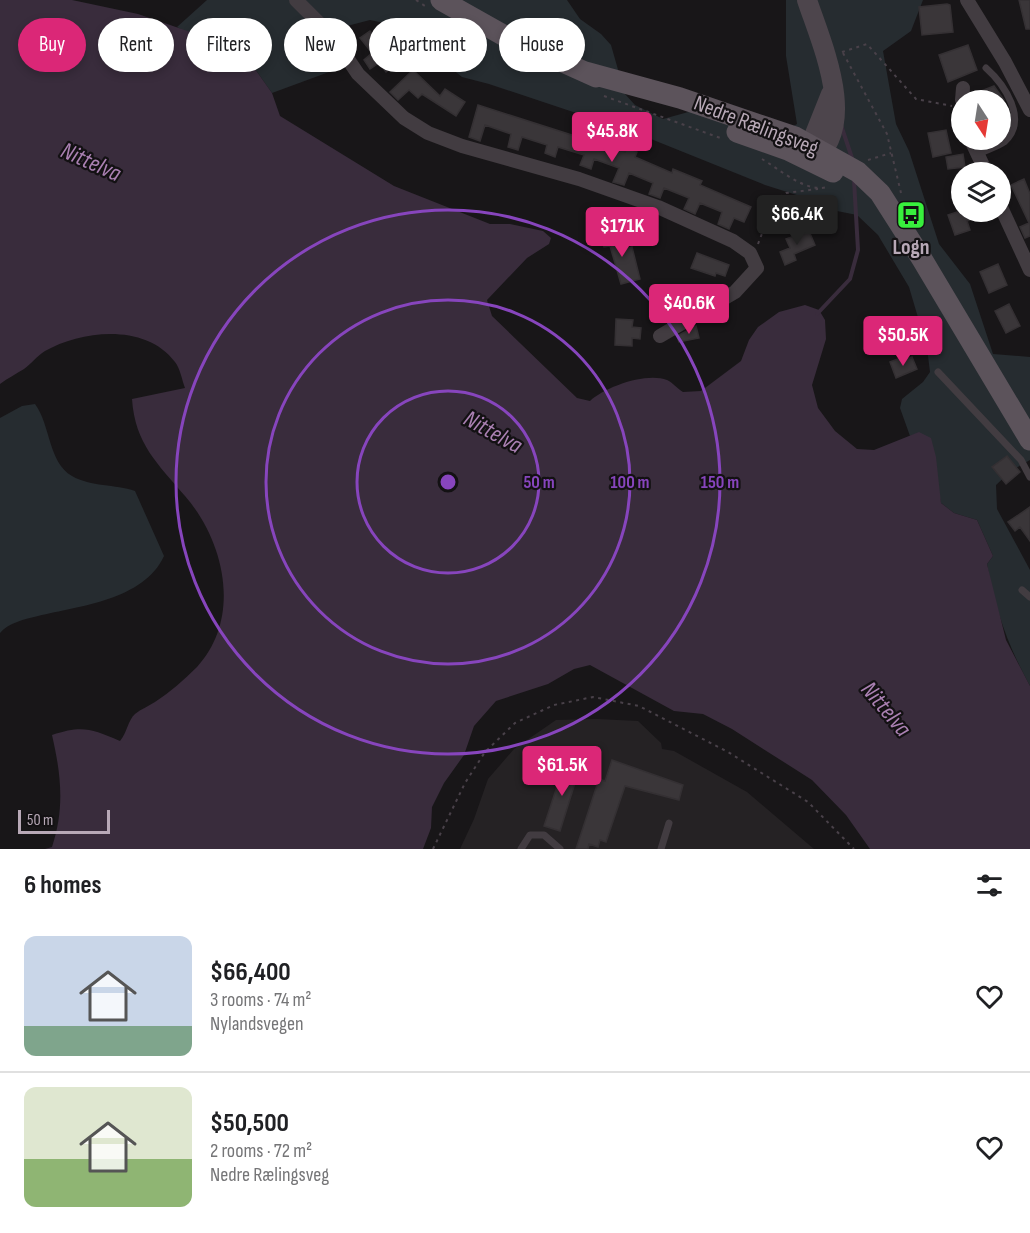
<!DOCTYPE html>
<meta charset="utf-8">
<style>
:root{--surface:#fff;--page:#f2f2f2;--text:#202124;--muted:#757577;--line:#e0e0e0;--accent:#db2777}
body{margin:0;font-family:"Sofia Sans Condensed",sans-serif;background:var(--page);color:var(--text);height:100vh;display:flex;flex-direction:column;font-size:22px;white-space:nowrap}
*{box-sizing:border-box;margin:0}
p{font-size:20px;color:var(--muted)}
.icon{flex:none;width:33px;height:33px;fill:none;stroke:currentColor;stroke-width:2;stroke-linecap:round;stroke-linejoin:round}
.map{position:relative;height:849px;overflow:hidden}
.panel{display:flex;flex-direction:column;background:var(--surface);flex:1}
.panel>*{flex:none}
.hud{position:absolute;left:18px;top:18px;width:600px;height:54px;display:flex;gap:12px}
.needle{width:39px;rotate:168deg}
.controls{position:absolute;left:951px;top:90px;display:grid;gap:12px}
.controls a{display:grid;place-items:center;width:60px;height:60px;border-radius:50%;background:var(--surface);box-shadow:0 3px 9px #0003;font-size:30px}
.scale{position:absolute;left:18px;bottom:15px;width:92px;box-sizing:border-box;padding-left:6px;border:3px solid #b8a9b7;border-top:0;font-size:16px;line-height:21px;white-space:nowrap;color:#b8a9b7;-webkit-text-stroke:4px #131113;paint-order:stroke}
.price{position:absolute;translate:-50% -51px;padding:0 14px;border-radius:6px;background:var(--accent);color:#fff;font-size:20px;line-height:39px;filter:drop-shadow(0 2px 3px #0008)}
.price::after{content:'';position:absolute;left:50%;top:36px;width:18px;height:14px;margin-left:-9px;background:inherit;clip-path:polygon(0 0,100% 0,50% 100%)}
.price.current{background:#222;color:#fff}
ul{padding:0;list-style:none}
li{display:flex;align-items:center;gap:18px;height:150px;padding:0 24px}
li+li{border-top:2px solid var(--line)}
li span{display:grid;place-items:center;flex:none;width:168px;height:120px;border-radius:12px;color:#555}
li>.icon{margin-inline-start:auto}
span .icon{width:72px;height:72px;fill:#fffc;stroke-width:1}
li b{font-size:26px}
h2{display:flex;justify-content:space-between;align-items:center;height:72px;padding:0 24px;font-size:26px}
.chip{padding:0 21px;border-radius:27px;background:var(--surface);box-shadow:0 3px 9px #0003;font-size:21px;line-height:54px}
.chip.current{background:var(--accent);color:#fff}
.map>svg:first-child{display:block}
.built{fill:#252224}
.green{fill:#262c30}
.water{fill:#392c3c}
.lines{fill:none;stroke-linecap:round;stroke-linejoin:round}
.stream{stroke:#392c3c;stroke-width:4}
.building{fill:#3a3639;stroke:#343033;stroke-width:1.5}
.path{stroke:#494149;stroke-width:2;stroke-dasharray:3 4.5;stroke-linecap:butt}
.service{stroke:#423c41;stroke-width:7}
.minor{stroke:#423c41;stroke-width:14}
.secondary{stroke:#4d454c;stroke-width:20}
.primary{stroke:#5c535b;stroke-width:21}
.ring{fill:none;stroke:#8745bd;stroke-width:3}
.labels{text-anchor:middle;dominant-baseline:central;stroke-width:4.5;stroke-linejoin:round;paint-order:stroke}
.street-label{font-size:22px;fill:#b8a9b7;stroke:#131113}
.poi-label{font-size:22px;font-weight:bold;fill:#b8a9b7;stroke:#131113}
.water-label{font-size:24px;font-style:italic;fill:#aa80b2;stroke:#131113}
.centre{fill:#8745bd;stroke:#131113;stroke-width:3}
.ring-label{font-size:18px;text-anchor:middle;font-weight:bold;fill:#8745bd;stroke:#131113;stroke-width:4.5;stroke-linejoin:round;paint-order:stroke}
</style>
<div class="map">
<svg width="1030" height="849" viewBox="0 0 1030 849">
<rect width="100%" height="100%" fill="#181618"/>
<!-- built -->
<path class="built" d="M597 719 638 721 661 743 662 749 674 751 747 792 814 849H460L474 819 488 779 514 749 556 720Z"/>
<!-- green -->
<path class="green" d="M207 0H567L580 19 601 34 611 45 625 94 635 105 663 119 710 106 788 129 797 124 786 56V0H923L911 31 883 51 896 124 909 151 939 244 970 284 993 354 1030 357V460L1011 471 996 485 997 509 1030 570V686C1008 646 995 609 987 564L993 556 977 520 954 513 941 503 937 483 919 433 910 436 900 408 902 399 923 382 930 372 927 348 909 287 878 235 857 215 827 209 822 203 765 185 636 133 489 84 462 77 414 38 389 24 370 20 347 26 339 35 352 53 329 72 272 93 255 69 177 27Z
M35 404C51 426 48 462 72 476 91 487 115 484 135 491L164 556C144 600 79 606 38 616 25 619 8 623 0 633V418L22 406Z"/>
<!-- water -->
<path class="water" d="M0 0H72L138 14 205 37 234 52 255 69 272 93 280 116 394 186 490 224H510L543 231 551 238 549 244 527 258 487 300 492 316 577 398 590 401C605 387 646 372 667 380 672 382 678 389 683 392L701 391 741 361 749 340 758 327 779 312 805 305 819 310 825 320 826 339 812 385 818 408 835 431 857 449 874 450 919 432 931 438 936 457 941 503 954 513 977 520 993 556 987 564 1006 640 1030 686V849H870L846 815 812 780 732 729 703 714 674 711 590 665 574 669 548 684 496 701 474 726 464 755 444 783 432 807 431 828 423 849H45L52 847C65 808 61 774 52 735 83 725 91 729 120 741 127 733 128 720 135 714 141 709 149 706 155 702 170 692 184 680 197 667 242 618 225 542 185 496 158 464 135 444 132 399L185 388C182 380 180 368 175 362 146 323 82 330 45 351 37 356 31 364 24 369 16 374 8 378 0 384Z"/>
<g class="lines">
<!-- stream -->
<path class="stream" d="M841 125 853 161
M817 314 850 279 858 250 854 180"/>
</g>
<!-- building -->
<path class="building" d="M1019 0H1030V29H1026Z
M947 4 950 5 953 32 922 35 919 7Z
M370 31 372 34 375 31 399 62 386 72 379 63 370 69 364 60 372 53 360 38Z
M968 45 977 70 948 82 939 55Z
M413 70 440 96 445 89 465 102 456 116 422 94 418 98 409 90 398 100 390 92Z
M994 86 1004 100H971V95Z
M478 105 625 152 627 147 637 152 635 157 672 173 673 169 702 181 700 185 751 207 744 222 734 218 729 229 718 224 722 212 700 203 695 214 684 209 689 198 664 188 660 198 649 194 653 183 629 173 624 185 613 182 619 168 594 159 591 169 580 165 584 155 558 147 555 157 545 153 547 145 522 137 518 150 508 147 511 134 485 125 480 141 469 137Z
M946 130 951 153 933 157 928 133Z
M963 154 965 167 948 169 946 157Z
M1024 179 1030 194V236L1025 238 1020 227 1029 223 1011 185Z
M957 212H970L972 219 967 221 970 230 955 235 948 215Z
M621 231 626 249 632 247 640 279 621 284 610 246 604 247 601 238Z
M809 231 815 245 794 254 796 260 785 265 780 252 790 248 786 239Z
M697 253 729 265 725 276 716 273 715 276 691 268Z
M998 264 1007 285 989 293 980 272Z
M1009 304 1020 326 1006 333 995 311Z
M616 319 633 320 632 327 641 328 640 339 632 338V346L615 345Z
M696 326 699 338 679 342 677 336Z
M903 357 905 360 912 357 917 369 896 378 890 362Z
M1007 456 1020 472 1006 484 992 467Z
M1030 507V541L1020 527 1015 531 1008 522Z
M612 760 683 785 679 800 625 786 606 842 600 840 598 847 589 844 588 849H576L599 779 605 781Z
M565 762 580 767 560 831 544 826Z"/>
<g class="lines">
<!-- path -->
<path class="path" d="M416 0 425 6
M842 52 867 44 916 99 952 106
M843 53 887 134 901 193
M604 96 723 139
M762 159C779 169 806 193 827 187
M868 160 891 153
M758 244 775 200 786 193 818 189
M433 849 465 783 485 752 515 723 554 705 593 697 639 706 728 752 808 802 854 849"/>
<!-- service -->
<path class="service" d="M978 154C986 150 997 147 1004 142 1029 120 1004 84 986 68
M938 372 1021 460 1030 477
M1022 590 1030 597
M521 849 530 835H544L560 849
M661 849 669 823"/>
<!-- minor -->
<path class="minor" d="M296 0 333 37 358 74 404 118 428 133 462 146 579 179 658 207 733 241 750 253 757 268 735 292 660 336
M967 0 1005 62 1030 110
M962 100 963 88
M971 140 986 172
M1000 205 1030 270"/>
<!-- secondary -->
<path class="secondary" d="M807 0C822 45 859 126 812 161
M812 159 811 144 831 94"/>
<!-- primary -->
<path class="primary" d="M441 0 503 35 596 77
M585 72 680 98 795 137 858 172 880 193 922 259 1030 440
M737 132 788 150 833 172"/>
</g>
<!-- distance rings -->
<g class="ring">
<circle cx="448" cy="482" r="91"/>
<circle cx="448" cy="482" r="182"/>
<circle cx="448" cy="482" r="272"/>
</g>
<!-- icons -->
<defs>
<g id="bus-square" transform="scale(1.5)"><rect x="-9" y="-9" width="18" height="18" rx="4" fill="#38ef3d" stroke="#131113"/><path d="M-5-6H5V4H4V6H2V4H-2V6H-4V4H-5ZM-3.5-4V0h7V-4ZM-3.5 1.2v1.5H-2V1.2ZM2 1.2v1.5H3.5V1.2Z" fill="#111"/></g>
</defs>
<g fill-rule="evenodd">
<use href="#bus-square" x="911" y="215"/>
</g>
<g class="labels">
<!-- street labels -->
<g class="street-label">
<text transform="translate(756 126) rotate(21)">Nedre Rælingsveg</text>
</g>
<!-- poi labels -->
<g class="poi-label">
<text x="911" y="247">Logn</text>
</g>
<!-- water labels -->
<g class="water-label">
<text transform="translate(91 162) rotate(24)">Nittelva</text>
<text transform="translate(493 432) rotate(29)">Nittelva</text>
<text transform="translate(886 709) rotate(50)">Nittelva</text>
</g>
</g>
<circle cx="448" cy="482" r="9" class="centre"/>
<g class="ring-label">
<text x="539" y="488">50 m</text>
<text x="630" y="488">100 m</text>
<text x="720" y="488">150 m</text>
</g>
</svg>
<div class="controls">
<a><svg class="needle" viewBox="-14 -14 28 28"><path d="M0-13l5 13h-10z" fill="#e53935"/><path d="M0 13l5-13h-10z" fill="#757577"/></svg></a>
<a><svg class="icon" aria-label="layers" viewBox="0 0 24 24"><path d="M12 4l9 5-9 5-9-5zM3 14l9 5 9-5"/></svg></a>
</div>
<div class="scale">50 m</div>
<b class="price" style="left:612px;top:163px">$45.8K</b>
<b class="price current" style="left:797px;top:246px">$66.4K</b>
<b class="price" style="left:622px;top:258px">$171K</b>
<b class="price" style="left:689px;top:335px">$40.6K</b>
<b class="price" style="left:903px;top:367px">$50.5K</b>
<b class="price" style="left:562px;top:797px">$61.5K</b>
<div class="hud">
<a class="chip current">Buy</a>
<a class="chip">Rent</a>
<a class="chip">Filters</a>
<a class="chip">New</a>
<a class="chip">Apartment</a>
<a class="chip">House</a>
</div>
</div>
<section class="panel">
<h2>6 homes<svg class="icon" aria-label="filters" viewBox="0 0 24 24"><path d="M4 7h16M4 17h16"/><circle cx="9" cy="7" r="2"/><circle cx="15" cy="17" r="2"/></svg></h2>
<ul>
<li><span style="background:linear-gradient(#c9d6e8 75%,#7fa58c 0)"><svg class="icon" aria-label="home" viewBox="0 0 24 24"><path d="M3 11l9-7 9 7M6 9v11h12V9"/></svg></span><div><b>$66,400</b><p>3 rooms · 74 m²</p><p>Nylandsvegen</p></div><svg class="icon" aria-label="heart" viewBox="0 0 24 24"><path d="M12 20l-8-8c-3-5 5-10 8-4 3-6 11-1 8 4z"/></svg></li>
<li><span style="background:linear-gradient(#dfe7d0 60%,#8fb573 0)"><svg class="icon" aria-label="home" viewBox="0 0 24 24"><path d="M3 11l9-7 9 7M6 9v11h12V9"/></svg></span><div><b>$50,500</b><p>2 rooms · 72 m²</p><p>Nedre Rælingsveg</p></div><svg class="icon" aria-label="heart" viewBox="0 0 24 24"><path d="M12 20l-8-8c-3-5 5-10 8-4 3-6 11-1 8 4z"/></svg></li>
</ul>
</section>
